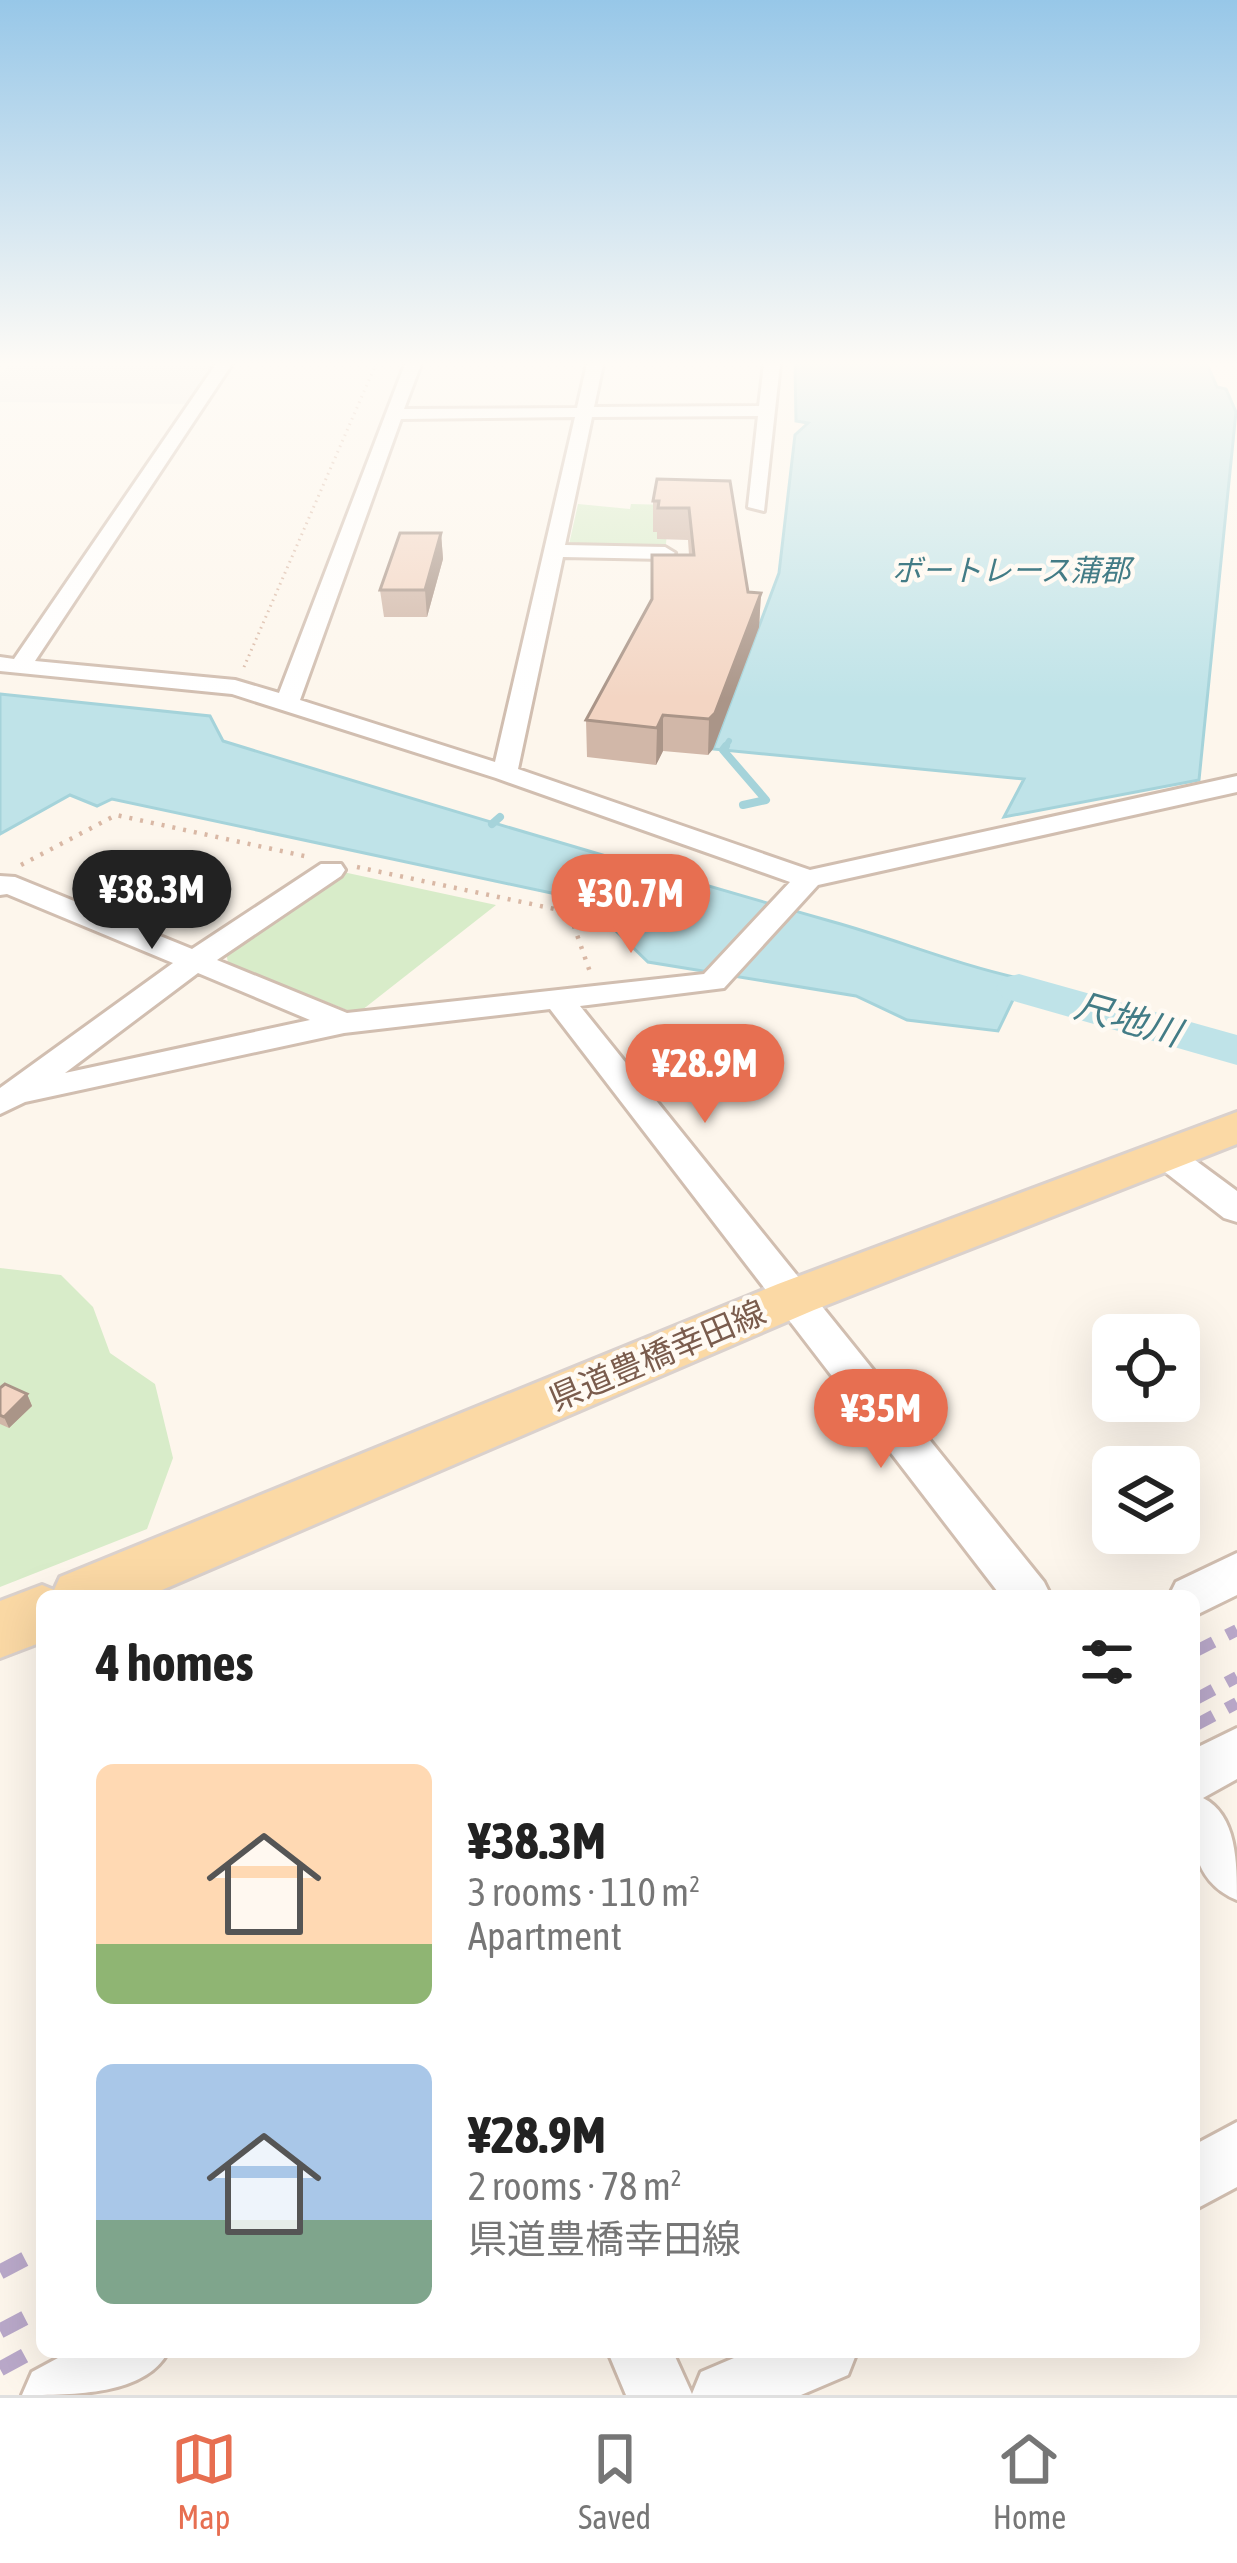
<!DOCTYPE html>
<meta charset="utf-8">
<style>
:root{--surface:#fff;--page:#f2f2f2;--text:#222;--muted:#767676;--line:#e0e0e0;--accent:#e76f51}
body{margin:0;font-family:"Asap Condensed","Noto Sans JP",sans-serif;background:var(--page);color:var(--text);height:100vh;display:flex;flex-direction:column;font-size:45px;white-space:nowrap}
*{box-sizing:border-box;margin:0}
p{font-size:39px;color:var(--muted)}
.icon{flex:none;width:66px;height:66px;fill:none;stroke:currentColor;stroke-width:2;stroke-linecap:round;stroke-linejoin:round}
.map{position:relative;flex:1;overflow:hidden}
.details{position:absolute;left:36px;top:1590px;width:1164px;height:768px;display:flex;flex-direction:column;background:var(--surface);border-radius:18px;box-shadow:0 12px 48px #0002}
.details>*{flex:none}
.controls{position:absolute;left:1092px;top:1314px;display:grid;gap:24px}
.controls a{display:grid;place-items:center;width:108px;height:108px;border-radius:18px;background:var(--surface);box-shadow:0 12px 48px #0002;font-size:60px}
.price{position:absolute;translate:-50% -102px;padding:0 27px;border-radius:42px;background:var(--accent);color:#fff;font-size:39px;line-height:78px;filter:drop-shadow(0 3px 6px #0008)}
.price::after{content:'';position:absolute;left:50%;top:72px;width:36px;height:27px;margin-left:-18px;background:inherit;clip-path:polygon(0 0,100% 0,50% 100%)}
.price.active{background:#222;color:#fff}
ul{padding:0;list-style:none}
li{display:flex;align-items:center;gap:36px;height:300px;padding:0 60px}
li span{display:grid;place-items:center;flex:none;width:336px;height:240px;border-radius:18px;color:#555}
li>.icon{margin-inline-start:auto}
span .icon{width:144px;height:144px;fill:#fffc;stroke-width:1}
li b{font-size:51px}
h2{display:flex;justify-content:space-between;align-items:center;height:144px;padding:0 60px;font-size:51px}
.dock{display:flex;justify-content:space-around;align-items:center;height:168px;border-top:3px solid var(--line);background:var(--surface);font-size:33px;color:var(--muted)}
.dock a{display:grid;justify-items:center;gap:6px}
.dock .active{color:var(--accent)}
.map>svg:first-child{display:block}
.industrial{fill:#efe9e4}
.green{fill:#d8ecc9}
.water{fill:#bfe3e8;stroke:#a5d3da;stroke-width:3}
.lines{fill:none;stroke-linecap:round;stroke-linejoin:round}
.stream-far1{stroke:#a5d3da;stroke-width:6}
.stream{stroke:#a5d3da;stroke-width:8}
.river{fill:#bfe3e8;fill-rule:evenodd}
.minor-casing{stroke:#d1beb0;stroke-width:6}
.major-casing{stroke:#dad1cd;stroke-width:6}
.path-far1{stroke:#d9b8a5;stroke-width:3;stroke-dasharray:1.5 4.5;stroke-linecap:butt}
.path{stroke:#d9b8a5;stroke-width:4.5;stroke-dasharray:3 8;stroke-linecap:butt}
.minor{fill:#fff;fill-rule:evenodd}
.major{fill:#fbd9a5;fill-rule:evenodd}
.rail-far1{stroke:#b9a8c9;stroke-width:12;stroke-dasharray:22 15;stroke-linecap:butt}
.rail{stroke:#b9a8c9;stroke-width:15;stroke-dasharray:28 20;stroke-linecap:butt}
.wall{fill:#d1b7a8}
.shaded-wall{fill:#aa9588}
.building{fill:#f3d5c3;stroke:#aa9588;stroke-width:3}
.labels{text-anchor:middle;dominant-baseline:central;stroke-width:9;stroke-linejoin:round;paint-order:stroke}
.far-water-label{font-size:30px;font-style:italic;fill:#437c86;stroke:#fffaf3}
.street-label{font-size:33px;fill:#7a5c4d;stroke:#fffaf3}
.water-label{font-size:36px;font-style:italic;fill:#437c86;stroke:#fffaf3}
</style>
<div class="map">
<svg width="1237" height="2395" viewBox="0 0 1237 2395">
<rect width="100%" height="100%" fill="#fdf6ec"/>
<!-- industrial -->
<path class="industrial" d="M10 364H217L187 404 0 402V373Z"/>
<!-- green -->
<path class="green" d="M578 504 630 509 631 504 670 505 665 553 568 549Z
M343 872 496 905 357 1014 228 963 226 952Z
M0 1268 61 1275 93 1307 110 1353 155 1384 173 1458 147 1529 0 1587Z"/>
<!-- water -->
<path class="water" d="M795 364H1207L1217 387 1226 389 1236 412 1199 780 1004 817 1024 779 713 749 779 573 795 435 808 423 796 421Z
M0 694 210 716 223 741C425 803 627 863 830 921 896 939 957 965 1023 979L998 1031 907 1020 856 996 648 962 584 900 112 799 97 806 70 795 0 834Z"/>
<g class="lines">
<!-- stream-far1 -->
<path class="stream-far1" d="M724 749 729 741"/>
<!-- stream -->
<path class="stream" d="M726 746 723 750 766 800 743 805
M492 824 500 817"/>
<!-- river -->
<path class="river" d="M1019 974 1237 1035V1065L1003 998 996 988 1003 978Z"/>
<!-- minor casing -->
<g class="minor-casing">
<path id="minor" d="M216 364H232L35 661 235 680 279 693 405 364H421L404 409 577 408 587 364H603L594 407 759 406 764 364H780L764 511 748 507 758 416 592 417 565 545 665 547 675 553 665 559 563 557 518 769 810 870 1237 776V792L818 885 724 988 580 1006 1044 1582 1051 1596H1001L550 1009 344 1033 25 1102 0 1114V1088L173 963 7 894 0 895V876L15 877 192 949 321 864H341L345 870 341 876 217 960 347 1013 704 974 790 882 496 778 232 694 0 671V657L14 659ZM575 417 495 762 300 700 401 419ZM198 973 310 1020 65 1073Z
M1168 1145 1180 1149 1237 1191V1222L1224 1218 1156 1165 1151 1157 1156 1149Z
M1237 1553V1595L1194 1616V1596H1169L1176 1582Z
M1237 1728V1779L1203 1798C1237 1815 1237 1863 1237 1900 1176 1875 1194 1804 1194 1749Z
M1237 2122V2187L1194 2210V2145Z
M69 2352H168C145 2395 75 2395 22 2395L32 2372Z
M608 2352H673L692 2394 701 2372 748 2352H857L848 2375 801 2395H626Z"/>
</g>
<!-- major casing -->
<g class="major-casing">
<path id="major" d="M1237 1112V1144L814 1310 148 1596H42V1642L0 1658V1601L42 1585 54 1590 60 1577 778 1284Z"/>
</g>
<!-- path-far1 -->
<path class="path-far1" d="M244 667 376 364"/>
<!-- path -->
<path class="path" d="M21 865 116 815 309 857
M357 867 569 912 590 972"/>
<!-- minor -->
<use href="#minor" class="minor"/>
<!-- major -->
<use href="#major" class="major"/>
<!-- rail-far1 -->
<path class="rail-far1" d="M1194 1652 1237 1630
M1194 1700 1237 1677
M1194 1726 1237 1703"/>
<!-- rail -->
<path class="rail" d="M0 2272 42 2250
M0 2331 42 2309
M0 2369 42 2346"/>
</g>
<!-- wall -->
<path class="wall" d="M730 481 748 592 761 593 759 627 713 749 708 755 663 751 656 765 587 757 586 720 689 555 688 540 657 539V532H653V501Z
M441 533 443 559 427 617H384L380 590Z
M0 1388 27 1394 32 1406 9 1428 0 1424Z"/>
<!-- shaded-wall -->
<path class="shaded-wall" d="M441 533 443 559 427 617 425 590Z
M761 593 759 627 713 749 708 755 709 719Z
M663 715V751L656 765 657 728Z
M27 1394 32 1406 9 1428 4 1417Z"/>
<!-- building -->
<path class="building" d="M657 479 730 481 748 592 761 593 715 713 709 719 663 715 657 728 586 720 652 599V555H694L689 508H658L659 501H653Z
M400 533H441L425 590H380Z
M5 1384 27 1394 4 1417 0 1415V1388Z"/>
<!-- sky -->
<linearGradient id="sky" x2="0" y2="1"><stop stop-color="#97c7e8"/><stop offset="0.52" stop-color="#fefbf6"/><stop offset="1" stop-color="#fefbf6" stop-opacity="0"/></linearGradient>
<rect width="1237" height="699" fill="url(#sky)"/>
<g class="labels">
<!-- far-water labels -->
<g class="far-water-label">
<text x="1011" y="570">ボートレース蒲郡</text>
</g>
<!-- street labels -->
<g class="street-label">
<text transform="translate(657 1355) rotate(-23)">県道豊橋幸田線</text>
</g>
<!-- water labels -->
<g class="water-label">
<text transform="translate(1128 1019) rotate(16)">尺地川</text>
</g>
</g>
</svg>
<div class="controls">
<a><svg class="icon" aria-label="locate" viewBox="0 0 24 24"><circle cx="12" cy="12" r="6"/><path d="M12 2v4M12 18v4M2 12h4M18 12h4"/></svg></a>
<a><svg class="icon" aria-label="layers" viewBox="0 0 24 24"><path d="M12 4l9 5-9 5-9-5zM3 14l9 5 9-5"/></svg></a>
</div>
<b class="price active" style="left:152px;top:952px">¥38.3M</b>
<b class="price" style="left:631px;top:956px">¥30.7M</b>
<b class="price" style="left:705px;top:1126px">¥28.9M</b>
<b class="price" style="left:881px;top:1471px">¥35M</b>
<section class="details">
<h2>4 homes<svg class="icon" aria-label="filters" viewBox="0 0 24 24"><path d="M4 7h16M4 17h16"/><circle cx="9" cy="7" r="2"/><circle cx="15" cy="17" r="2"/></svg></h2>
<ul>
<li><span style="background:linear-gradient(#ffd9b3 75%,#8fb573 0)"><svg class="icon" aria-label="home" viewBox="0 0 24 24"><path d="M3 11l9-7 9 7M6 9v11h12V9"/></svg></span><div><b>¥38.3M</b><p>3 rooms · 110 m²</p><p>Apartment</p></div></li>
<li><span style="background:linear-gradient(#a9c7e8 65%,#7fa58c 0)"><svg class="icon" aria-label="home" viewBox="0 0 24 24"><path d="M3 11l9-7 9 7M6 9v11h12V9"/></svg></span><div><b>¥28.9M</b><p>2 rooms · 78 m²</p><p>県道豊橋幸田線</p></div></li>
</ul>
</section>
</div>
<nav class="dock">
<a class="active"><svg class="icon" aria-label="map" viewBox="0 0 24 24"><path d="M3 6l6-2 6 2 6-2v14l-6 2-6-2-6 2zM9 4v14M15 6v14"/></svg>Map</a>
<a><svg class="icon" aria-label="saved" viewBox="0 0 24 24"><path d="M7 4h10v16l-5-4-5 4z"/></svg>Saved</a>
<a><svg class="icon" aria-label="home" viewBox="0 0 24 24"><path d="M3 11l9-7 9 7M6 9v11h12V9"/></svg>Home</a>
</nav>
